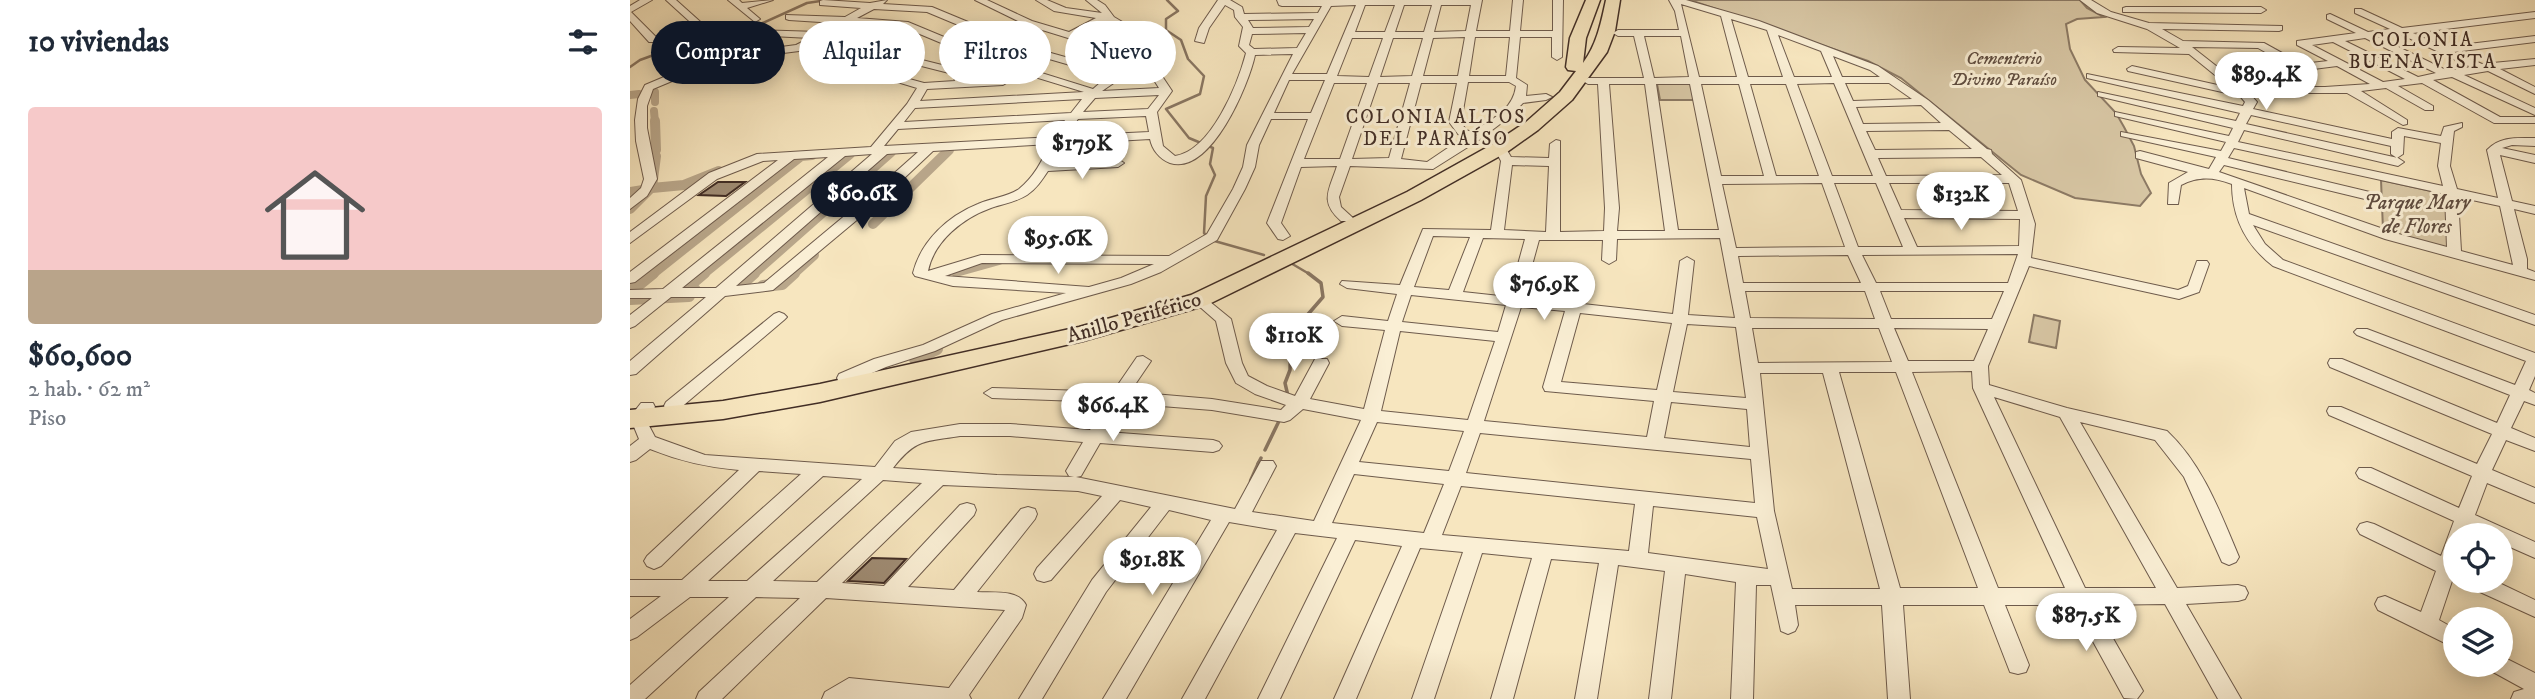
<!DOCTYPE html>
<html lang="es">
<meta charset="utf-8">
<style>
:root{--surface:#fff;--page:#f2f2f3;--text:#1f2937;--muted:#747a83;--line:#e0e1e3;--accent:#111827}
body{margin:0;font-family:"IM FELL DW Pica",serif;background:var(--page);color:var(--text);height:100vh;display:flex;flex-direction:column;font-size:26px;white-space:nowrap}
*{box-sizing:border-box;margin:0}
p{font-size:23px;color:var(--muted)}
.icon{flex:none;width:38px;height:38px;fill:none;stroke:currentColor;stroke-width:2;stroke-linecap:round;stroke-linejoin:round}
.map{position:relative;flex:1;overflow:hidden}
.drawer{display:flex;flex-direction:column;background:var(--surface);width:630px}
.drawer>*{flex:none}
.guide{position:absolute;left:21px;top:21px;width:665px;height:63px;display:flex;gap:14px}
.controls{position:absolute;left:1813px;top:523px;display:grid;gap:14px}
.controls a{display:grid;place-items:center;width:70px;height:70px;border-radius:50%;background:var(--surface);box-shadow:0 4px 18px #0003;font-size:35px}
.price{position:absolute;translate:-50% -60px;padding:0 16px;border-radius:24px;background:#fff;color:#222;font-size:23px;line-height:46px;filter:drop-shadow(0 2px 4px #0008)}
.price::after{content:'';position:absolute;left:50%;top:42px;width:21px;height:16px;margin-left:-10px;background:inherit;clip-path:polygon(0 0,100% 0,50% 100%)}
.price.current{background:var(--accent);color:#fff}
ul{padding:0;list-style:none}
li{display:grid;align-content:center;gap:14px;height:371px;padding:0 28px}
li+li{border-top:2px solid var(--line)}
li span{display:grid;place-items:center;height:217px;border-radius:7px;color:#555}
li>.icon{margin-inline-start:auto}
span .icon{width:126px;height:126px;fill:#fffc;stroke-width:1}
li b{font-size:30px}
h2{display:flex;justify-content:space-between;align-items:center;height:84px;padding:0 28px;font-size:30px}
.chip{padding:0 24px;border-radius:32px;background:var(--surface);box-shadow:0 4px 18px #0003;font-size:24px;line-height:63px}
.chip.current{background:var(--accent);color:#fff}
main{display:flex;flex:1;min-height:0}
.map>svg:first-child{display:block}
.green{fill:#d8c7a5;stroke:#8c7a65;stroke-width:2}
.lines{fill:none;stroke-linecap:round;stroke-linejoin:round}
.stream-far2{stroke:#897662;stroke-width:2.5}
.stream-far1{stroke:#897662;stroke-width:3.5}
.stream{stroke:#897662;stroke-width:4.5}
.canal-far2{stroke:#b9a78b;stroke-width:8}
.canal-far1{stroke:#b9a78b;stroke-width:10}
.canal{stroke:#b9a78b;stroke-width:12}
.building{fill:#a08d75;stroke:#412d25;stroke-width:2}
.minor-casing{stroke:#6e5b4c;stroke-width:2}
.highway-casing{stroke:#412d25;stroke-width:3}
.minor{fill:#faefd5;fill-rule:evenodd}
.highway{fill:#f7e6bf;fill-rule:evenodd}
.labels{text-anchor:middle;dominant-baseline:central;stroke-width:6;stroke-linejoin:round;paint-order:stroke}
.far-park-label{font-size:18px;font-style:italic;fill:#5f4c3f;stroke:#faefd5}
.far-neighbourhood-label{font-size:19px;letter-spacing:2px;fill:#412d25;stroke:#faefd5}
.park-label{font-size:21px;font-style:italic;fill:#5f4c3f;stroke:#faefd5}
.street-label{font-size:21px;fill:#412d25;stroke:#faefd5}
</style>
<main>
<section class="drawer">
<h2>10 viviendas<svg class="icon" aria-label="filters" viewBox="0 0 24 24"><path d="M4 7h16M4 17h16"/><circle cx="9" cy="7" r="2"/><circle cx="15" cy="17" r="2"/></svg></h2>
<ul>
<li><span style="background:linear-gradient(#f6c9c9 75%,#b9a48a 0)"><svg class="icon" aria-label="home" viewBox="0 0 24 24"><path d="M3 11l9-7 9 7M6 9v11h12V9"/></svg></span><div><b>$60,600</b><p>2 hab. · 62 m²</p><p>Piso</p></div></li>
</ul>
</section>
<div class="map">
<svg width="1905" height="699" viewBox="0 0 1905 699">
<rect width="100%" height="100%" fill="#f7e6bf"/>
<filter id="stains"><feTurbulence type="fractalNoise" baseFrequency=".00286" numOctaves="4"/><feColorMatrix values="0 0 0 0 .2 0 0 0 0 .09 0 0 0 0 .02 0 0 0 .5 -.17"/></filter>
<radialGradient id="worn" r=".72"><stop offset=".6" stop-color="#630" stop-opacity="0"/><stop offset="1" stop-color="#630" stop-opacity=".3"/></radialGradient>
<!-- green -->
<path class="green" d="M1060 0H1450L1457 8 1474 17 1447 19 1436 24 1440 49 1455 80 1486 113 1494 127 1504 146 1511 174 1521 193 1510 206 1445 198 1391 175 1271 78 1238 61Z
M1027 84H1062L1065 100H1030Z
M1751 180 1815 194 1821 251 1753 230Z
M1404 315 1430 321 1426 348 1399 342Z"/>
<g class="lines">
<!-- stream-far2 -->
<path class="stream-far2" d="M537 0 548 11 536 19V30L551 40 558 59 574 76 570 94 536 109 559 138 583 148 580 164 585 175 576 196 574 233 578 237
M0 67 10 60 54 44 73 32 126 26 177 3 197 0
M581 240 634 255
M659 262 681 275"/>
<!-- stream-far1 -->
<path class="stream-far1" d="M658 396 655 383 660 370 661 327 673 320 693 297 691 283 678 273
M635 450 649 421
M628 464 631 458"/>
<!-- stream -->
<path class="stream" d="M621 481 629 463"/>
<!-- canal-far2 -->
<path class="canal-far2" d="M25 92V102
M0 95 9 94
M24 111 25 123"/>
<!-- canal-far1 -->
<path class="canal-far1" d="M25 121 26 150
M22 188 54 185 89 171
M0 192 13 190
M0 209 22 187 26 156
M243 224 319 150
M326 272 369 260
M21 275 171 156 182 155
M72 275 220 154
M122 275 261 152
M162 275 184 255"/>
<!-- canal -->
<path class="canal" d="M133 286 152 284 164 273
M115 288 106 289 124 273
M2 290 23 273
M65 290H54L74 273
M0 299 59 296
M285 359 307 349"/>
</g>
<!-- building -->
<path class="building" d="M88 182H115L96 196 69 195Z
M242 558 276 559 254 583 218 581Z"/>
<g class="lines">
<!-- minor casing -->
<g class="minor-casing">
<path id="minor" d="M10 0H22L1 12 27 38V42H19L0 21V6Z
M36 0H46L75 26V30H69Z
M98 0H109L112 3 143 0 117 8 130 19 125 22Z
M193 0 240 3 257 0 253 4 302 7 396 46 485 71 506 59 396 25 345 0H357L402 21 439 32 466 18 424 11 406 0H417L436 8 472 13 456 0H467L475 5 484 17 506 30 520 58 542 91 527 112 533 146 545 156C581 151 608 84 616 53L609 46 613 27 605 17 604 10 595 5 579 28 574 43 565 41 569 28 588 0H600L612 7 614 14 688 13 692 6H652L649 5 647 0H852L846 31H880L883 0H893L890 31H923V0H933L932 57 927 60 922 57V37H890L886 78 897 85 896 96 916 94 922 97 916 100 893 103 878 118 849 140 803 169 720 166 709 197 711 207 723 218 721 221H711C689 201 699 191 707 166L671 167 651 223 660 236 653 240 648 239 637 223 678 119H641L629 145 625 167 615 189 587 240 531 272 501 284 372 320 305 351 256 367 221 382H209L207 378 209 374 244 359 293 345 362 314 436 293 323 286 285 276 283 273C291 241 318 216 348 204 361 198 377 197 389 189 404 177 412 161 420 144L303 151 252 199 143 290 95 296 6 374 0 375V361L76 297H41L5 326 0 328V315L22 298H0V290L33 289 198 157 164 159 5 282 0 283V272L148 160 133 161 87 179 0 243V232L79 173 127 154 241 147 277 104 287 88 195 60V56L294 83 325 81 323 74 248 55 247 53 252 50 332 70 336 81 373 79 378 82 373 85 297 89 290 101 454 92 359 63 273 27 218 23 202 33 248 35 253 38 248 41 193 38 169 51 90 61 23 89 17 106V128L27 179 17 196 0 209V198L11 188 14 179 6 141 5 120 8 99 15 85 84 56 166 45 180 38 125 35 120 32 122 30 189 32 206 23 159 20 156 19V15L215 17 231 8 190 5V1ZM726 5 697 74H662L701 6ZM735 5H765L755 32H725ZM774 5H802L794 32H765ZM811 5H841L836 31 804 32ZM244 9 297 12 388 50 478 76 463 89 367 59 278 22 227 18ZM684 19 679 27 623 28 618 20ZM478 21 499 34 507 52 449 35ZM676 33 667 48 624 49 619 45 622 34ZM835 37 828 76H793L803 38ZM845 37H880L876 76H839ZM722 38H753L739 77 707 76ZM763 38H793L782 76 750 77ZM663 54 617 145 613 167 603 189 577 234 539 256 351 255 298 271C304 241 333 218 361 208 373 204 386 202 397 195 406 189 412 180 418 171L488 167 494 163 488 159 423 163 433 144 520 139C522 149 529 159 540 163 581 176 619 84 625 55ZM513 63 529 88 472 91ZM659 80H695L681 113H644ZM838 82H879L886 86C883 110 861 120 842 132L836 130 831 122ZM704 83H737L710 159H674ZM748 83H780L759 158 722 159ZM791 83H827L819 122 828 134 834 137 797 162 771 159ZM529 95 518 109 453 112 465 98ZM452 99 441 113 274 122 285 108ZM516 116 519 132 437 136 448 119ZM435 120 425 137 254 146 268 129ZM288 152 242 193 134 283 106 286 257 154ZM242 154 86 288H52L215 156ZM352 263 524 264 491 278 459 287 315 276Z
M1039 0H1056L1129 21 1248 66 1298 100 1357 149 1361 150 1362 154 1391 180 1405 224 1401 258 1548 290 1558 286 1567 261H1577L1579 264 1569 292 1549 299 1399 266 1358 366 1359 385 1437 408 1537 431C1573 465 1590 512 1609 557L1606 562 1599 565 1592 562 1554 477 1525 440 1450 422 1547 588 1608 585 1615 587 1618 593 1615 599 1608 601 1556 604 1611 699H1588L1535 604 1464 605 1513 691 1507 699 1494 698 1443 605H1375L1399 665 1396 672 1388 674 1380 672 1354 605H1273L1280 699H1258L1252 605H1165L1168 625 1165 631 1158 634 1151 631 1141 585H1126L1123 699H1101L1106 582 1055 574 1041 699H1019L1035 571 988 565 967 699H945L969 563 921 559 883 699H861L902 558 852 553 804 699H782L833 552 790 548 726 699H704L772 546 725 540 650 699H628L707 538 665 533 575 699H552L647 530 599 522 496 699H473L581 520 539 510 476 592 412 699H389L462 580 521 507 490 500 421 580 414 582 407 580 404 574 407 568 472 496 448 491 313 485 212 583 254 586 330 505 337 503 344 505 346 510 344 515 278 587 324 590 391 509 398 507 405 509 407 514 405 519 347 592C363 593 388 589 396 605L392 618 339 695 341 699H192L195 692 219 678 319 688 375 610 196 598 92 699H66L69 692 170 598 126 597 15 699H0V685L99 597H60L7 637 0 640V619L31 596H0V580H52L171 474 129 471 31 566 24 569 17 566 14 561 17 556 109 470C76 467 50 461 20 449L6 460 0 462V446L9 439 0 417 11 403H23L25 407 16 420 25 437 75 455 245 467 265 441 281 432 330 424H380L460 430 477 402 362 398 354 393 362 388 483 392 507 357 513 356 521 361 500 392 582 399 651 410 656 405 625 394 606 383 596 363 586 321 562 300 569 296 574 297 601 319 612 363 618 376 637 386 665 396 685 359H697L699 363 680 399 734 409 755 330 712 326 704 321 712 316 758 321 767 294 717 288 710 284 712 281 770 285 793 229 861 230 871 161 864 148 870 144 874 145 881 157 919 158 920 144 926 140 930 141V232L974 231 975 208 968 84H958L953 81 958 78H1014L1004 36H988L983 33 988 30H1049L1045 11ZM1051 4 1091 16 1107 77H1069ZM1101 19 1137 30 1153 77H1118ZM1148 35 1191 51 1202 77H1164ZM1014 36H1051L1059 77 1024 78ZM1203 56 1240 70 1250 77H1212ZM1204 83 1243 176H1202L1167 84ZM1215 83H1259L1282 99 1223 101ZM979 84H1015L1035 231H987L989 208ZM1026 84H1060L1089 230H1048ZM1071 84H1109L1134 176H1091ZM1120 84H1156L1189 176H1146ZM1291 105 1311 123 1233 124 1226 107ZM1319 130 1342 149 1245 150 1236 131ZM1351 157 1372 175 1256 176 1248 158ZM882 165 919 166 916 232 874 230ZM1192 183 1215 247 1106 248 1092 184ZM1204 183H1246L1273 247H1228ZM1259 183H1379L1388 211 1271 210ZM1274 218 1390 219 1389 246 1287 247ZM803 236 840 237 819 290 784 287ZM853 238 895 239 879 297 833 292ZM1090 238 1105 318 1058 315 1064 261 1057 257 1050 261 1043 314 953 304 958 284 951 280 944 284 938 303 893 298 909 240H973L972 260 979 264 986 260 987 239ZM1388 254 1378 283H1246L1232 255ZM1218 255 1231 283H1113L1108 256ZM1115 291H1235L1245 319 1120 318ZM1250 291H1374L1362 319H1261ZM781 295 876 305 868 332 772 322ZM891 307 935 311 913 387 915 391 1024 401 1017 437 854 421ZM950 313 1042 323 1027 390 931 382ZM1057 324 1106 327 1116 398 1043 392ZM1122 328H1249L1262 362 1128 363ZM1264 328 1358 329 1344 361H1278ZM770 331 865 341 838 420 751 411ZM1342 371 1343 388 1435 588H1368L1282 372ZM1209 372H1266L1348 588H1270ZM1130 373H1193L1250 589H1162L1144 511ZM1364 397 1430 417 1526 588H1455ZM1041 402 1117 409 1120 447 1034 438ZM493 403 582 410 654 422 660 420 673 409 731 420 684 521 622 512 646 466 643 461H631L605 509 446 477 451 476 470 443 583 452 589 450 592 446 589 442 583 440 477 432ZM747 422 834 431 819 471 729 462ZM850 433 1121 459 1125 503 836 473ZM330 436H380L453 442 436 471 439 476 444 477 367 475 263 468C286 438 295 442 330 436ZM724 474 814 484 794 533 702 523ZM193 476 232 479 117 581H78ZM253 480 292 483 187 582 143 581ZM831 486 1005 504 999 551 812 535ZM1023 506 1127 517 1138 569 1018 553Z
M1450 0H1461L1481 12 1519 23 1652 26V30L1649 31 1532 29 1553 41 1634 43 1672 64 1698 61 1667 45V41L1726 33 1697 19V15L1700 14 1738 32 1760 29 1725 13V9H1731L1772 28 1905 12V18L1783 33 1814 47 1905 36V42L1824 52 1852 64 1905 59V65L1870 69 1905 87V94L1858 71 1834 75 1905 108V115L1822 77 1803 80 1870 117H1905V123H1864L1792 83 1768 86 1803 106V110H1795L1756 88 1731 91 1777 120V124L1773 125 1717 93H1619L1627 102 1623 109 1762 139V132L1768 128 1811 136 1814 127 1832 123V127L1824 131 1820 166 1827 189 1868 198 1857 150C1870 136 1887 138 1905 138V146L1882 145 1872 148 1905 155V163L1870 155 1882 201 1905 206V214L1884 209 1897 259V269L1905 272V280L1755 239 1614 188 1619 214 1905 315V325L1623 225 1635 244 1653 260 1905 353V376L1899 390 1905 393V405L1894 401 1881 428 1905 438V451L1876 440 1862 470 1905 488V503L1857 483 1845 515 1905 542V558L1871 543V536H1855L1840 529 1838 536H1825V579L1823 578 1809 620 1825 629V648L1748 610 1745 604 1748 598 1755 596 1791 612 1806 571 1730 534 1727 529 1730 524 1737 522 1744 524 1811 556 1824 521 1729 478 1726 473 1729 468H1741L1829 508 1842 476 1699 415 1697 411 1699 407H1711L1847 464 1862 434 1700 367 1698 363 1700 359H1712L1867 423 1880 395 1727 335 1724 332 1727 329H1737L1885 385 1896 361 1643 266C1616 245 1602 218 1602 184 1583 177 1569 176 1551 185L1548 204H1538L1539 183 1558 172 1506 158V152L1510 151 1579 169 1586 157 1491 136V132L1591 151 1596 142 1485 116V112L1599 136 1603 128 1468 96V92L1606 121 1610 113 1457 78V74L1613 106 1615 102 1610 96 1498 71 1497 69 1502 66 1601 88 1559 54 1484 52 1483 50 1488 47 1550 48 1517 29 1467 13ZM1770 34 1841 67 1818 71 1748 37ZM1735 38 1806 73 1788 77 1715 41ZM1703 42 1775 79 1753 82 1682 45ZM1562 47 1628 48 1660 66 1633 70 1632 72 1637 75 1707 66 1740 84 1695 87H1613ZM1621 115 1761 146V154L1767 158 1773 154 1774 136 1811 143 1808 166 1813 186 1608 142 1614 130 1768 166 1774 162 1768 158 1616 124ZM1604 148 1815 194 1817 247 1765 233 1589 172 1594 165 1739 200 1745 196 1744 193 1598 158ZM1828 197 1870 206 1883 265 1831 251Z
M1496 7H1631L1636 10 1631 13 1493 12V8Z
M63 43 107 44 112 47 107 50 59 48 58 46Z
M149 312 154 314 157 317 154 320 48 410H36L34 406 36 402 144 314Z
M1836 581H1865L1905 600V617L1839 587Z
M1871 656 1905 673V699H1881L1884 692 1894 689 1863 672 1860 665H1871Z"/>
</g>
<!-- highway casing -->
<g class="highway-casing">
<path id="highway" d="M956 0H970L956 38 953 63C967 44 971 23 976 0H990L985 31 977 52 942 100 908 130 877 152 791 200 577 305 453 341 190 402 93 419 0 428V410L93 401 190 384 449 327 561 295 777 192 863 144 896 122 930 92 946 71 938 70 936 67 940 38Z"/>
</g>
<!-- minor -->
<use href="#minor" class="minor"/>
<!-- highway -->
<use href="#highway" class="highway"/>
</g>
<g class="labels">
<!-- far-park labels -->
<g class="far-park-label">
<text x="1374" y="59">Cementerio<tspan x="1374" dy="21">Divino Paraíso</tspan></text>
</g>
<!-- far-neighbourhood labels -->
<g class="far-neighbourhood-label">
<text x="1793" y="40">COLONIA<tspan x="1793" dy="22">BUENA VISTA</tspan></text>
<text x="806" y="117">COLONIA ALTOS<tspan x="806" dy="22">DEL PARAÍSO</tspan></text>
</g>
<!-- park labels -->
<g class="park-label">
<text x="1787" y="203">Parque Mary<tspan x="1787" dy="24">de Flores</tspan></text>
</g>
<!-- street labels -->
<g class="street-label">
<text transform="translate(504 318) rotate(-16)">Anillo Periférico</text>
</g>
</g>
<rect width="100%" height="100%" filter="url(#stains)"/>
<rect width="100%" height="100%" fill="url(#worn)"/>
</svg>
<div class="controls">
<a><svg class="icon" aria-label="locate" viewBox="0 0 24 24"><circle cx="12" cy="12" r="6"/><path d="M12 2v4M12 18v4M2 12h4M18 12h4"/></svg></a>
<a><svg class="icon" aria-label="layers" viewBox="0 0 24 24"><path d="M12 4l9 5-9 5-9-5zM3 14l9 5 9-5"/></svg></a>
</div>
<b class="price" style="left:1636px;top:112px">$89.4K</b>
<b class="price" style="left:452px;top:181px">$179K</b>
<b class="price current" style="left:232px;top:231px">$60.6K</b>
<b class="price" style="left:1331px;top:232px">$132K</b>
<b class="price" style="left:428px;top:276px">$95.6K</b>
<b class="price" style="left:914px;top:322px">$76.9K</b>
<b class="price" style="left:664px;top:373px">$110K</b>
<b class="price" style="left:483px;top:443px">$66.4K</b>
<b class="price" style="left:522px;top:597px">$91.8K</b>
<b class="price" style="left:1456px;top:653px">$87.5K</b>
<div class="guide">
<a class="chip current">Comprar</a>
<a class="chip">Alquilar</a>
<a class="chip">Filtros</a>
<a class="chip">Nuevo</a>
</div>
</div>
</main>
